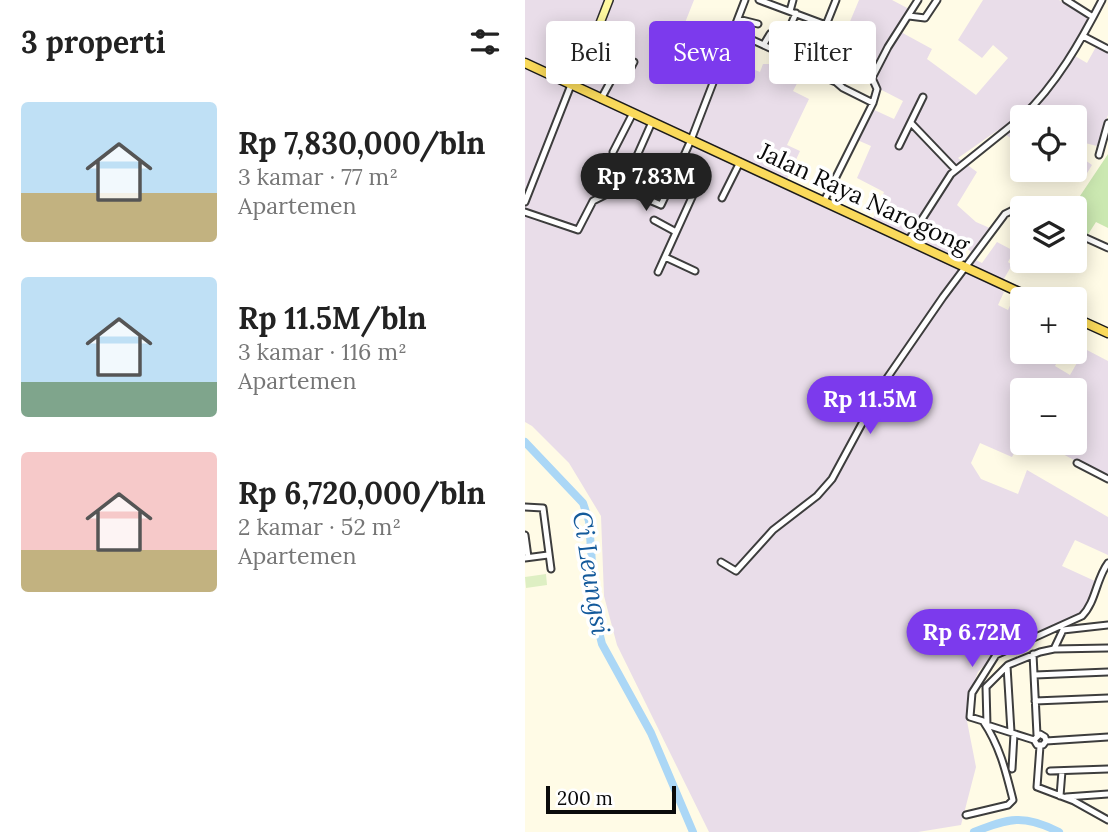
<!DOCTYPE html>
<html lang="id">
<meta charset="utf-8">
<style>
:root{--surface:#fff;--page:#f2f2f2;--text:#222;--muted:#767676;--accent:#7c3aed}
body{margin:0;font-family:Lora,serif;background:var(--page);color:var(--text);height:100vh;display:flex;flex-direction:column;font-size:26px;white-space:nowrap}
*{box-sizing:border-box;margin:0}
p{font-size:23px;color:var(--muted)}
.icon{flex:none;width:38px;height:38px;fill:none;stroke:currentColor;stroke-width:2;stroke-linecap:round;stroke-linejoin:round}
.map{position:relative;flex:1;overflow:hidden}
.panel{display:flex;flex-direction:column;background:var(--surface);width:525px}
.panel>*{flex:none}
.guide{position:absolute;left:21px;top:21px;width:457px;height:63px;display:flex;gap:14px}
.buttons{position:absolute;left:485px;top:105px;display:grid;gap:14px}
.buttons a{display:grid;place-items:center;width:77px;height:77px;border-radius:7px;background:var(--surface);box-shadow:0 4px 18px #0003;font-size:35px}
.scale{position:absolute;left:21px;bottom:18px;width:130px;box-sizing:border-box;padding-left:7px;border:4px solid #0a0a0a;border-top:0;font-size:19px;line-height:24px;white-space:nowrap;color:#0a0a0a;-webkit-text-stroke:5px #fff;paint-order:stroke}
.price{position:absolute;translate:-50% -60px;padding:0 16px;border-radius:24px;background:var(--accent);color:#fff;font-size:23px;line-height:46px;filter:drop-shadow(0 2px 4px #0008)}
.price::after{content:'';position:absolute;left:50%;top:42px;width:21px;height:16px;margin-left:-10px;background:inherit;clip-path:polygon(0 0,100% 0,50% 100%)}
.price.current{background:#222;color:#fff}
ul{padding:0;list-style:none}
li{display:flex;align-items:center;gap:21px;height:175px;padding:0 21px}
li span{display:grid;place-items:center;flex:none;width:196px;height:140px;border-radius:7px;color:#555}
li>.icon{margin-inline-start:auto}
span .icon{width:84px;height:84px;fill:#fffc;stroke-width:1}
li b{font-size:30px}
h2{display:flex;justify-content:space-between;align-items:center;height:84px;padding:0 21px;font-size:30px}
.tag{padding:0 24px;border-radius:7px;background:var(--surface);box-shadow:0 4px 18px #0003;font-size:24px;line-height:63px}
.tag.current{background:var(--accent);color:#fff}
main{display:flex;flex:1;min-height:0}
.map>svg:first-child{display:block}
.industrial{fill:#e9dde9}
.green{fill:#cbe8b1}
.pitch{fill:#deefc3}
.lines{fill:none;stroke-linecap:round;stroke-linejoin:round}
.river{stroke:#abd7f6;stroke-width:8}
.street-casing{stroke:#3d3d3d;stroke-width:9}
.secondary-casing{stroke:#2c2c2c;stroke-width:10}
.primary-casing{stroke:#1b1b1b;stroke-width:11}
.street{stroke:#fff;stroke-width:5}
.secondary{stroke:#fff9a1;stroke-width:7}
.primary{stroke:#fada5b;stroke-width:8}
.labels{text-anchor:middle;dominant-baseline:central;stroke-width:7;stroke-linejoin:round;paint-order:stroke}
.street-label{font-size:24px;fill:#0a0a0a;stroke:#fff}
.water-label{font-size:26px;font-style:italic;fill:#145a9b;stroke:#fff}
</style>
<main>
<section class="panel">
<h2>3 properti<svg class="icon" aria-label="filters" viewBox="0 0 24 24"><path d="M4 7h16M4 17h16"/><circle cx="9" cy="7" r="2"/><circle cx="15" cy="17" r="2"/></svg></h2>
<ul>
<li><span style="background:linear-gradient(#bfe0f5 65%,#c2b280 0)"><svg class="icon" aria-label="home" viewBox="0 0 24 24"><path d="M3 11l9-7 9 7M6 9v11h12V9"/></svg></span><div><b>Rp 7,830,000/bln</b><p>3 kamar · 77 m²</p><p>Apartemen</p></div></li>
<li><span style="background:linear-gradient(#bfe0f5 75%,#7fa58c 0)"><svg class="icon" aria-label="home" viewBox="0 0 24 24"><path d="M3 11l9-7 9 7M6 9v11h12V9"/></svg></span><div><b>Rp 11.5M/bln</b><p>3 kamar · 116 m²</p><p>Apartemen</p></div></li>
<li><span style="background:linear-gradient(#f6c9c9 70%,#c2b280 0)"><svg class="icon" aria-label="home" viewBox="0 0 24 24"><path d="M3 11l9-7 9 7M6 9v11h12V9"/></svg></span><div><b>Rp 6,720,000/bln</b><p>2 kamar · 52 m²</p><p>Apartemen</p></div></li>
</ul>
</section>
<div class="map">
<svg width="583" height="832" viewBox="0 0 583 832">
<rect width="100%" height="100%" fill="#fffbe6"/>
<!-- industrial -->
<path class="industrial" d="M0 0H169L152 43 192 61 198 48 215 51 211 62 235 72 238 64H256L277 74 268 91 284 99 262 145 275 151 258 188 344 229 359 192 332 178 346 146 330 139 345 108 369 119 378 101 347 85 345 77 308 62 334 0H367L386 10 374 31 407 49 402 59 451 95 483 58 468 45 457 58 433 40 458 0H534L565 17 543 52 562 63 572 45 583 51V115L572 146 560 143 553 155 567 165 559 178 547 170H550V117H497V145L473 130 433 158 452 172 432 205 451 222 467 229 449 254 437 245 430 258 441 264 447 258 457 263 472 242 489 251 483 262 487 265 473 289 479 292 473 305 483 310 489 297 497 300 490 313 495 316 490 325 497 329V352H521V354L533 360 530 366 545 375 560 349 583 361V478L517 443H550V390H497V438L487 457 455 443 446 463 456 479 493 494 502 470 583 517V555L550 540 537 566 572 582 557 615 545 624 478 645 453 672 443 698 442 721 451 767 436 825 393 832H184L92 645 79 596 76 516 44 463 7 426 0 422Z"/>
<!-- green -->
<path class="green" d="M583 154V228L571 222 562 236 550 229V208H547Z"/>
<!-- pitch -->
<path class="pitch" d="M21 574 22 585 1 588 0 577Z"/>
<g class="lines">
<!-- river -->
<path class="river" d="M0 442 58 503 64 521 71 620 77 644 126 733 168 832
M449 832C484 818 499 814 534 832"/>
<!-- street casing -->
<g class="street-casing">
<path id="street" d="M234 0 301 25 311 0
M541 0 568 17
M265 11 268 0
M384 16 400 18 412 0
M213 19 233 24
M301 25 315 32
M208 31 247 49
M558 36 583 49
M259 41 271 13
M239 44 245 34 281 52 278 59 285 64 283 70 311 82 318 88 348 103
M76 99 89 75 101 77 109 62
M497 117C531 85 556 41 577 0
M386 123 430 169
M374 146 398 97
M88 152 108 113
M574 155 583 123
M107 167 127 122
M197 198 215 162
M299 201 348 103 352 89 347 78 363 47 393 0
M0 202 46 85
M0 212 53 230 68 201 82 194 84 190 89 192 92 186 136 205 147 182
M129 220 151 232
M550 233 583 248
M383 241 426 174 497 117
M140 257 170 271
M133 272 168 195 147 182 166 140 220 0
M552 463 583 479
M0 507 18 508 26 569
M0 535 3 557
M0 558 23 555
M196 562 211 571 248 530 292 496 307 479 360 381 418 297 480 214 488 210 497 209
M529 649 538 630 583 625
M508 654 512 735
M482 666 486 732
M510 675 583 672
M510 701 583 698
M509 740 515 734 520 737 521 741 518 745H512L509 740 462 725 461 687 483 665 515 652 529 649 583 648
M521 741 583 737
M515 746 512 787 549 801 583 820
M487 769 489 734
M525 771 583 769
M535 796 537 771
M541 797 583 794
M441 815 483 805 488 800C481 772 475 746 458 721L445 717 447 693 471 655 557 616C571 602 571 579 583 563"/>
</g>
<!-- secondary casing -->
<g class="secondary-casing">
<path id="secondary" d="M46 85 70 36 84 0"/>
</g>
<!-- primary casing -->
<g class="primary-casing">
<path id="primary" d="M0 63 509 299
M550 318 583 333"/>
</g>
<!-- street -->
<use href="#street" class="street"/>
<!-- secondary -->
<use href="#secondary" class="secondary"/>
<!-- primary -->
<use href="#primary" class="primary"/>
</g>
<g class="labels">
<!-- street labels -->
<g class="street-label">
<text transform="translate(339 198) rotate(25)">Jalan Raya Narogong</text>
</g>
<!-- water labels -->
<g class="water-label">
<text transform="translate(67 573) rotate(81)">Ci Leungsi</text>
</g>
</g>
</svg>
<div class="buttons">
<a><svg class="icon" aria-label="locate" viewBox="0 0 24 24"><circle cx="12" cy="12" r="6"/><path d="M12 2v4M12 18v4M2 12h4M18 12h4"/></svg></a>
<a><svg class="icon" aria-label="layers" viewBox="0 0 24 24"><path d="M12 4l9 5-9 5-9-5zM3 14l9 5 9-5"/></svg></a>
<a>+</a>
<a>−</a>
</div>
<div class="scale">200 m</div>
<b class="price current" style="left:121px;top:213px">Rp 7.83M</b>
<b class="price" style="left:345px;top:436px">Rp 11.5M</b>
<b class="price" style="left:447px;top:669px">Rp 6.72M</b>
<div class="guide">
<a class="tag">Beli</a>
<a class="tag current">Sewa</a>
<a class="tag">Filter</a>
</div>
</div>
</main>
